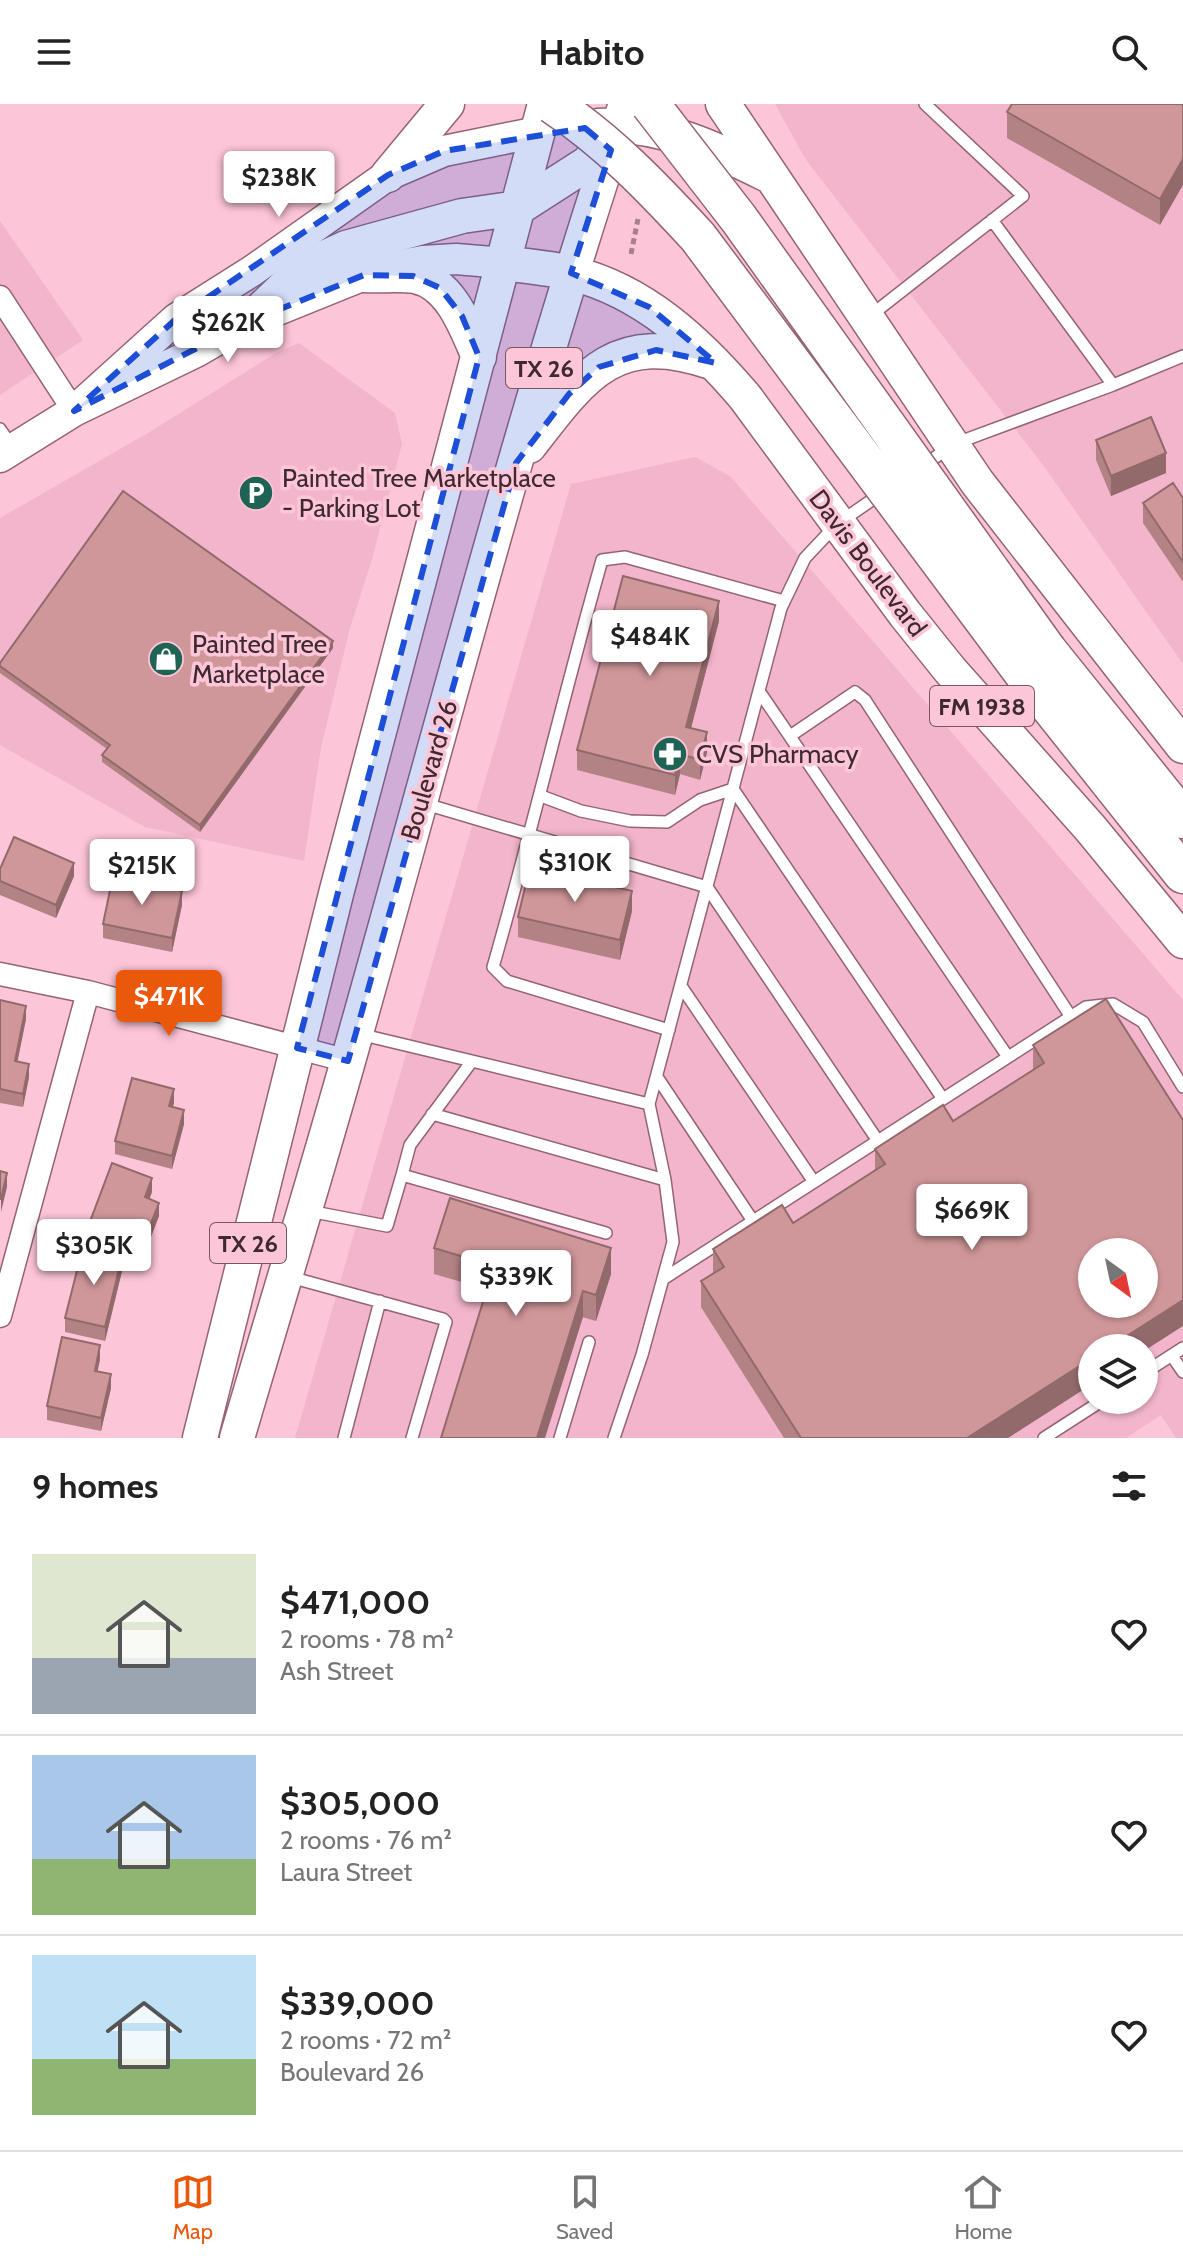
<!DOCTYPE html>
<meta charset="utf-8">
<style>
:root{--surface:#fff;--page:#f6f6f6;--text:#222;--muted:#767676;--line:#e0e0e0;--accent:#ea580c}
body{margin:0;font-family:Cabin,sans-serif;background:var(--page);color:var(--text);height:100vh;display:flex;flex-direction:column;font-size:30px;white-space:nowrap}
*{box-sizing:border-box;margin:0}
p{font-size:26px;color:var(--muted)}
.icon{flex:none;width:44px;height:44px;fill:none;stroke:currentColor;stroke-width:2;stroke-linecap:round;stroke-linejoin:round}
.map{position:relative;height:1334px;overflow:hidden}
.side{display:flex;flex-direction:column;background:var(--surface);flex:1}
.side>*{flex:none}
.needle{width:52px;rotate:147deg}
.controls{position:absolute;left:1078px;top:1134px;display:grid;gap:16px}
.controls a{display:grid;place-items:center;width:80px;height:80px;border-radius:50%;background:var(--surface);box-shadow:0 2px 6px #0004;font-size:40px}
.price{position:absolute;translate:-50% -68px;padding:0 18px;border-radius:8px;background:#fff;color:#222;font-size:26px;line-height:52px;filter:drop-shadow(0 2px 4px #0008)}
.price::after{content:'';position:absolute;left:50%;top:48px;width:24px;height:18px;margin-left:-12px;background:inherit;clip-path:polygon(0 0,100% 0,50% 100%)}
.price.active{background:var(--accent);color:#fff}
ul{padding:0;list-style:none}
li{display:flex;align-items:center;gap:24px;height:200px;padding:0 32px}
li+li{border-top:2px solid var(--line)}
li span{display:grid;place-items:center;flex:none;width:224px;height:160px;border-radius:0px;color:#555}
li>.icon{margin-inline-start:auto}
span .icon{width:96px;height:96px;fill:#fffc;stroke-width:1}
li b{font-size:34px}
h2{display:flex;justify-content:space-between;align-items:center;height:96px;padding:0 32px;font-size:34px}
header{display:flex;justify-content:space-between;align-items:center;height:104px;padding:0 32px;background:var(--surface);font-size:36px;font-weight:700}
.menu{display:flex;justify-content:space-around;align-items:center;height:112px;border-top:2px solid var(--line);background:var(--surface);font-size:22px;color:var(--muted)}
.menu a{display:grid;justify-items:center;gap:4px}
.menu .active{color:var(--accent)}
.map>svg:first-child{display:block}
.built{fill:#f2b5cb;fill-rule:evenodd}
.lines{fill:none;stroke-linecap:round;stroke-linejoin:round}
.service-casing{stroke:#946375;stroke-width:14}
.minor-casing{stroke:#946375;stroke-width:25}
.secondary-casing{stroke:#946375;stroke-width:33}
.primary-casing{stroke:#946375;stroke-width:37}
.motorway-casing{stroke:#946375;stroke-width:41}
.path{stroke:#a87f8d;stroke-width:5;stroke-dasharray:6 4;stroke-linecap:butt}
.service{stroke:#fff;stroke-width:11}
.minor{stroke:#fff;stroke-width:22}
.secondary{stroke:#fff;stroke-width:30}
.primary{stroke:#fff;stroke-width:34}
.motorway{stroke:#fff;stroke-width:38}
.motorway-bridge-casing{stroke:#946375;stroke-width:41;stroke-linecap:butt}
.motorway-bridge{stroke:#fff;stroke-width:38}
.wall{fill:#b38284}
.shaded-wall{fill:#926a6c}
.building{fill:#d0979a;stroke:#926a6c;stroke-width:2;fill-rule:evenodd}
.marked{fill:#1d4ed8;fill-opacity:0.2;stroke:#1d4ed8;stroke-width:6;stroke-dasharray:16 10;stroke-linejoin:round}
.labels{text-anchor:middle;dominant-baseline:central;stroke-width:7;stroke-linejoin:round;paint-order:stroke}
.shield{fill:#fdc5d8;stroke:#775862;stroke-width:2}
.shield-label{font-size:24px;font-weight:bold;fill:#3e2930}
.poi-label{font-size:26px;fill:#3e2930;stroke:#fdc5d8;text-anchor:start}
.street-label{font-size:26px;fill:#3e2930;stroke:#fdc5d8}
</style>
<header><svg class="icon" aria-label="menu" viewBox="0 0 24 24"><path d="M4 6h16M4 12h16M4 18h16"/></svg>Habito<svg class="icon" aria-label="search" viewBox="0 0 24 24"><circle cx="10" cy="10" r="6"/><path d="M15 15l6 6"/></svg></header>
<div class="map">
<svg width="1183" height="1334" viewBox="0 0 1183 1334">
<rect width="100%" height="100%" fill="#fdc5d8"/>
<!-- built -->
<path class="built" d="M775 0H1183V560L1043 361 806 56Z
M0 117 83 236 0 291Z
M299 239 395 309 402 340 372 455 350 524 321 643 304 757 145 723 0 641V414L148 329 276 249Z
M695 353 730 372 1183 896V1334H1176L1161 1311 1126 1334H295L571 380ZM1092 1148H1144V1200H1092ZM1092 1244H1144V1296H1092Z"/>
<g class="lines">
<!-- service casing -->
<g class="service-casing">
<path id="service" d="M992 116 1113 281
M870 212 1023 92 925 0
M0 325 13 344
M923 362 954 340 1113 281 1183 252
M759 587 1008 953
M790 632 855 588 865 596 1071 913
M541 692 581 707 630 717 667 718 700 696 733 685 943 995
M422 699 707 783 878 1037
M681 882 814 1078
M669 926 507 877 493 863C532 728 563 592 602 456L625 453 784 497
M359 930 472 957 410 1041 402 1071
M472 957 649 1000 665 1076 673 1138 642 1251 614 1334
M657 973 753 1117
M649 1000 781 504 805 454 837 420 882 389
M432 1010 665 1076
M309 1107 387 1122 402 1071 606 1129
M290 1173 443 1215 446 1218 412 1334
M663 1175 1086 903 1113 900 1143 918 1183 983
M1172 1252 1183 1268
M1144 1269 1183 1244
M344 1334 380 1197
M560 1334 589 1238
M1044 1334 1103 1296"/>
</g>
<!-- minor casing -->
<g class="minor-casing">
<path id="minor" d="M0 193 74 307
M0 870 88 888 348 957
M0 1212 88 888"/>
</g>
<!-- secondary casing -->
<g class="secondary-casing">
<path id="secondary" d="M74 307 176 215 252 167 388 71 444 47 538 28
M0 353 74 307 196 248 248 218 364 171 390 163 423 157 456 155 504 159"/>
</g>
<!-- primary casing -->
<g class="primary-casing">
<path id="primary" d="M723 0 977 378 1183 642
M598 22C657 17 716 45 768 71
M388 71 447 0
M504 159C526 162 550 164 571 169 644 187 698 238 745 293L905 510 950 566 1091 725 1183 837
M364 171C380 172 399 170 415 172 451 179 466 223 479 253
M248 218 296 172 320 156 346 144 462 112 518 104 588 59 612 30
M529 342C583 272 615 225 711 258
M200 1334 337 786 545 0
M237 1334C277 1198 319 1062 357 925 444 616 524 305 626 0"/>
</g>
<!-- motorway casing -->
<g class="motorway-casing">
<path id="motorway" d="M1047 546 1183 715
M1024 570 1183 770"/>
</g>
<!-- path -->
<path class="path" d="M631 150 638 115"/>
<!-- service -->
<use href="#service" class="service"/>
<!-- minor -->
<use href="#minor" class="minor"/>
<!-- secondary -->
<use href="#secondary" class="secondary"/>
<!-- primary -->
<use href="#primary" class="primary"/>
<!-- motorway -->
<use href="#motorway" class="motorway"/>
<!-- motorway-bridge casing -->
<g class="motorway-bridge-casing">
<path id="motorway-bridge" d="M552 0C608 37 653 84 698 133L1024 570
M650 0 739 115 1047 546"/>
</g>
<!-- motorway-bridge -->
<use href="#motorway-bridge" class="motorway-bridge"/>
</g>
<!-- wall -->
<path class="wall" d="M1183 0 1160 121 1007 34V8Z
M1096 336 1166 369 1111 392 1096 356Z
M1183 394V478L1143 419V399Z
M719 517 691 624 707 648 700 676 680 670 675 691 577 666V646Z
M333 544 200 728 102 658V651L107 645 0 569V559Z
M0 765 74 772 56 814 0 791Z
M182 801 172 848 103 834V820Z
M632 807 620 856 518 833V813Z
M1106 895 1092 1244V1280L1008 1334H784L701 1203V1177L713 1170V1145L793 1119 875 1067V1045L953 1017 1033 966V941Z
M0 896 26 915 17 957 29 973 23 1003 0 999Z
M174 999 172 1003 184 1020 172 1065 115 1050V1037Z
M152 1088 149 1095 159 1112 142 1156 88 1136V1123Z
M434 1144 611 1170 596 1217 434 1170Z
M122 1167 105 1237 65 1228V1214Z
M100 1255 97 1268 111 1284 101 1327 47 1316V1302Z"/>
<!-- shaded-wall -->
<path class="shaded-wall" d="M1183 55V81L1160 121V95Z
M1166 349V369L1111 392V372Z
M719 497V517L686 643V623Z
M333 537V544L200 728V721Z
M707 628V648L700 676V656Z
M680 650V670L675 691V671Z
M74 759V772L56 814V801Z
M182 787V801L172 848V834Z
M632 787V807L620 856V836Z
M26 902V915L15 970V957Z
M29 960V973L23 1003V990Z
M174 985V999L169 1016V1002Z
M184 1006V1020L172 1065V1052Z
M7 1069V1083L1 1108V1095Z
M152 1074V1088L145 1107V1093Z
M159 1099V1112L142 1156V1142Z
M611 1144V1170L596 1217V1191Z
M122 1153V1167L105 1237V1223Z
M583 1187V1213L545 1334H537Z
M1183 1196V1222L1144 1247V1244H1108Z
M100 1241V1255L95 1281V1267Z
M1092 1254V1280L1008 1334H967Z
M111 1270V1284L101 1327V1314Z"/>
<!-- building -->
<path class="building" d="M1012 0H1183V55L1160 95 1007 8Z
M1151 313 1166 349 1111 372 1096 336Z
M1173 379 1183 394V458L1143 399Z
M123 387 333 537 200 721 102 651 110 641 0 562V559Z
M623 472 719 497 686 623 707 628 700 656 680 650 675 671 577 646Z
M14 733 74 759 56 801 0 777V765Z
M530 763 632 787 620 836 518 813Z
M113 772 182 787 172 834 103 820Z
M1106 895 1183 1016V1196L1108 1244H1092V1254L967 1334H801L701 1177 724 1163 713 1145 782 1101 793 1119 885 1060 875 1045 943 1001 953 1017 1044 959 1033 941ZM1092 1148H1144V1200H1092Z
M0 896 26 902 15 957 29 960 23 990 0 985Z
M132 974 174 985 169 1002 184 1006 172 1052 115 1037Z
M112 1059 152 1074 145 1093 159 1099 142 1142 88 1123Z
M0 1067 7 1069 1 1095H0Z
M450 1094 611 1144 596 1191 583 1187 537 1334H441L494 1162 434 1144Z
M83 1143 122 1153 105 1223 65 1214Z
M62 1233 100 1241 95 1267 111 1270 101 1314 47 1302Z"/>
<!-- marked area -->
<path class="marked" d="M585 24 611 46 571 169 649 203 716 259 656 246 599 263 569 290 516 359 348 957 297 944 479 253 462 212 440 184 413 172 364 171 248 218 74 307 176 215 388 71 444 47Z"/>
<!-- icons -->
<defs>
<g id="parking-disc" transform="scale(1.8)"><circle r="9.5" fill="#1e6354" stroke="#fdc5d8"/><path d="M-3.5-5.5H1a3.5 3.5 0 0 1 0 7H-1V5.5H-3.5ZM-1-3.4V-.6H.8a1.4 1.4 0 0 0 0-2.8Z" fill="#fff"/></g>
<g id="shop-disc" transform="scale(1.8)"><circle r="9.5" fill="#1e6354" stroke="#fdc5d8"/><path d="M-5-2.5h2.3a2.7 3.5 0 0 1 5.4 0H5L5.5 6h-11ZM-1.5-2.5h3a1.5 2.3 0 0 0-3 0Z" fill="#fff"/></g>
<g id="pharmacy-disc" transform="scale(1.8)"><circle r="9.5" fill="#1e6354" stroke="#fdc5d8"/><path d="M-2-6h4v4h4v4h-4v4h-4v-4h-4v-4h4Z" fill="#fff"/></g>
</defs>
<g fill-rule="evenodd">
<use href="#parking-disc" x="256" y="389"/>
<use href="#shop-disc" x="166" y="555"/>
<use href="#pharmacy-disc" x="670" y="650"/>
</g>
<g class="labels">
<!-- shield labels -->
<g class="shield">
<rect x="506" y="244" width="76" height="40" rx="6"/>
<rect x="930" y="582" width="104" height="40" rx="6"/>
<rect x="210" y="1119" width="76" height="40" rx="6"/>
</g>
<g class="shield-label">
<text x="544" y="264">TX 26</text>
<text x="982" y="602">FM 1938</text>
<text x="248" y="1139">TX 26</text>
</g>
<!-- poi labels -->
<g class="poi-label">
<text x="282" y="374">Painted Tree Marketplace<tspan x="282" dy="30">- Parking Lot</tspan></text>
<text x="192" y="540">Painted Tree<tspan x="192" dy="30">Marketplace</tspan></text>
<text x="696" y="650">CVS Pharmacy</text>
</g>
<!-- street labels -->
<g class="street-label">
<text transform="translate(868 459) rotate(53)">Davis Boulevard</text>
<text transform="translate(429 666) rotate(-74)">Boulevard 26</text>
</g>
</g>
</svg>
<div class="controls">
<a><svg class="needle" viewBox="-14 -14 28 28"><path d="M0-13l5 13h-10z" fill="#e53935"/><path d="M0 13l5-13h-10z" fill="#767676"/></svg></a>
<a><svg class="icon" aria-label="layers" viewBox="0 0 24 24"><path d="M12 4l9 5-9 5-9-5zM3 14l9 5 9-5"/></svg></a>
</div>
<b class="price" style="left:279px;top:115px">$238K</b>
<b class="price" style="left:228px;top:260px">$262K</b>
<b class="price" style="left:650px;top:574px">$484K</b>
<b class="price" style="left:575px;top:800px">$310K</b>
<b class="price" style="left:142px;top:803px">$215K</b>
<b class="price active" style="left:169px;top:934px">$471K</b>
<b class="price" style="left:972px;top:1148px">$669K</b>
<b class="price" style="left:94px;top:1183px">$305K</b>
<b class="price" style="left:516px;top:1214px">$339K</b>
</div>
<section class="side">
<h2>9 homes<svg class="icon" aria-label="filters" viewBox="0 0 24 24"><path d="M4 7h16M4 17h16"/><circle cx="9" cy="7" r="2"/><circle cx="15" cy="17" r="2"/></svg></h2>
<ul>
<li><span style="background:linear-gradient(#dfe7d0 65%,#9aa5b1 0)"><svg class="icon" aria-label="home" viewBox="0 0 24 24"><path d="M3 11l9-7 9 7M6 9v11h12V9"/></svg></span><div><b>$471,000</b><p>2 rooms · 78 m²</p><p>Ash Street</p></div><svg class="icon" aria-label="heart" viewBox="0 0 24 24"><path d="M12 20l-8-8c-3-5 5-10 8-4 3-6 11-1 8 4z"/></svg></li>
<li><span style="background:linear-gradient(#a9c7e8 65%,#8fb573 0)"><svg class="icon" aria-label="home" viewBox="0 0 24 24"><path d="M3 11l9-7 9 7M6 9v11h12V9"/></svg></span><div><b>$305,000</b><p>2 rooms · 76 m²</p><p>Laura Street</p></div><svg class="icon" aria-label="heart" viewBox="0 0 24 24"><path d="M12 20l-8-8c-3-5 5-10 8-4 3-6 11-1 8 4z"/></svg></li>
<li><span style="background:linear-gradient(#bfe0f5 65%,#8fb573 0)"><svg class="icon" aria-label="home" viewBox="0 0 24 24"><path d="M3 11l9-7 9 7M6 9v11h12V9"/></svg></span><div><b>$339,000</b><p>2 rooms · 72 m²</p><p>Boulevard 26</p></div><svg class="icon" aria-label="heart" viewBox="0 0 24 24"><path d="M12 20l-8-8c-3-5 5-10 8-4 3-6 11-1 8 4z"/></svg></li>
</ul>
</section>
<nav class="menu">
<a class="active"><svg class="icon" aria-label="map" viewBox="0 0 24 24"><path d="M3 6l6-2 6 2 6-2v14l-6 2-6-2-6 2zM9 4v14M15 6v14"/></svg>Map</a>
<a><svg class="icon" aria-label="saved" viewBox="0 0 24 24"><path d="M7 4h10v16l-5-4-5 4z"/></svg>Saved</a>
<a><svg class="icon" aria-label="home" viewBox="0 0 24 24"><path d="M3 11l9-7 9 7M6 9v11h12V9"/></svg>Home</a>
</nav>
